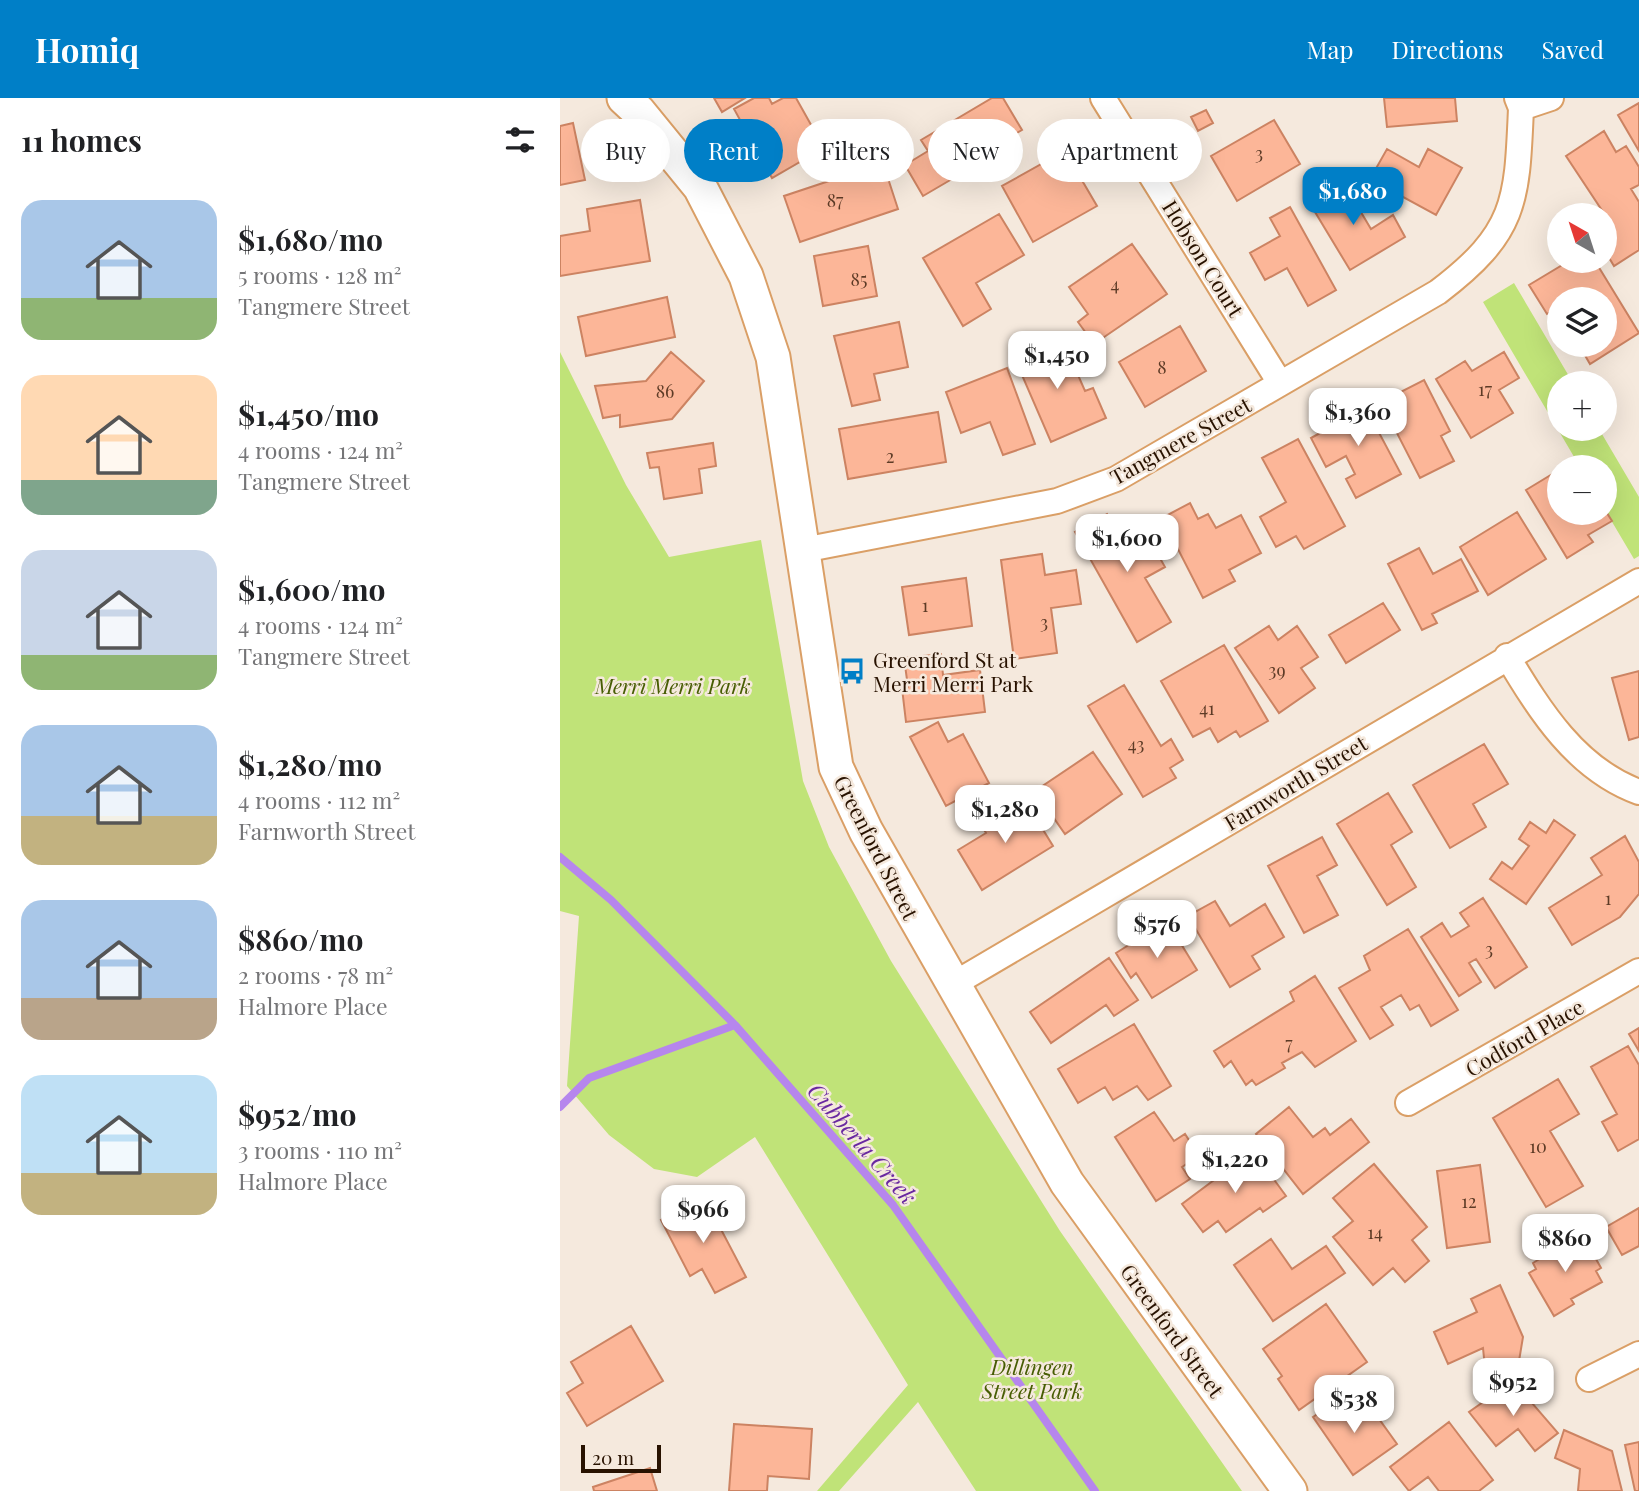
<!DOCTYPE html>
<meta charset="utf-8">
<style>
:root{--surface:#fff;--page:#f6f6f6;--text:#202124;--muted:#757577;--accent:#007fc7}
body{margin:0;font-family:"Playfair Display",serif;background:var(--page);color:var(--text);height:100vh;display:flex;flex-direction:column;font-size:26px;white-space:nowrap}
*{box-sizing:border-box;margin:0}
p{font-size:23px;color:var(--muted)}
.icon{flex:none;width:38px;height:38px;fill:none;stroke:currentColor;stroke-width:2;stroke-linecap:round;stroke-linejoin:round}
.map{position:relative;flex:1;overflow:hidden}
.sheet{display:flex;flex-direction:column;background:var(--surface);width:560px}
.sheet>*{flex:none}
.hud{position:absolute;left:21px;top:21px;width:665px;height:63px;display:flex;gap:14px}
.needle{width:46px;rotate:321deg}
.fabs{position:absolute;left:987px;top:105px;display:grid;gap:14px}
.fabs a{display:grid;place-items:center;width:70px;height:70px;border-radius:50%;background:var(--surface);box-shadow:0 7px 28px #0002;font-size:35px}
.scale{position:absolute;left:21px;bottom:18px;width:80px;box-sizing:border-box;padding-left:7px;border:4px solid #281200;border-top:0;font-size:19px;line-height:24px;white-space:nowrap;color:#281200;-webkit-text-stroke:5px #f5e9dd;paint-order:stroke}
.price{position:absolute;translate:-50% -60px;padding:0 16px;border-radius:14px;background:#fff;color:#222;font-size:23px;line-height:46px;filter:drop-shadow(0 2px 4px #0008)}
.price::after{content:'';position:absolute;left:50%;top:42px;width:21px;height:16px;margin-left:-10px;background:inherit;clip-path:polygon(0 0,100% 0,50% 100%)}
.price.active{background:var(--accent);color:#fff}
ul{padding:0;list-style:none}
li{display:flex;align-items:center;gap:21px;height:175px;padding:0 21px}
li span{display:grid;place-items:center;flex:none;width:196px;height:140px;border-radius:21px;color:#555}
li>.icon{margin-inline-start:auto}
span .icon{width:84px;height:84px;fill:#fffc;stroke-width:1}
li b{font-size:30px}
h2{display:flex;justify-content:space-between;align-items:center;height:84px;padding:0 21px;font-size:30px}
.tag{padding:0 24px;border-radius:32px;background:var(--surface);box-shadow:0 7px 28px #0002;font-size:24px;line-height:63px}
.tag.active{background:var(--accent);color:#fff}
header{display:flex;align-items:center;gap:42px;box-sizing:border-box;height:98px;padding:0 35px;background:var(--accent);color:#fff}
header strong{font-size:33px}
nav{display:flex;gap:38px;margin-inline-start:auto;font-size:24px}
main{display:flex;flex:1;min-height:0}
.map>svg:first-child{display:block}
.green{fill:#c0e378}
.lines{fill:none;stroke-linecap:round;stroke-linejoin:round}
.stream{stroke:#b686ed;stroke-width:8}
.building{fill:#fcb698;stroke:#cc8362;stroke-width:2}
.street-casing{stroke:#da9f66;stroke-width:28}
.secondary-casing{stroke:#da9f66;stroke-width:37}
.street{stroke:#fff;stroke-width:24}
.secondary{stroke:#fff;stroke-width:33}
.labels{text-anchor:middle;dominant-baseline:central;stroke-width:5;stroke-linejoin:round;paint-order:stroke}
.number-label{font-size:18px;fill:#5d3b26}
.street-label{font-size:21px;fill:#281200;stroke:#f5e9dd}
.poi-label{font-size:21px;fill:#281200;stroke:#f5e9dd;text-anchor:start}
.park-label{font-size:21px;font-style:italic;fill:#475d03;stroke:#f5e9dd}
.water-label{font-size:23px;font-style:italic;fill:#6928a0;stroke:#f5e9dd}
</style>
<header>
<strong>Homiq</strong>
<nav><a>Map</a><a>Directions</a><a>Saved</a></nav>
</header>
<main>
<section class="sheet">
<h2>11 homes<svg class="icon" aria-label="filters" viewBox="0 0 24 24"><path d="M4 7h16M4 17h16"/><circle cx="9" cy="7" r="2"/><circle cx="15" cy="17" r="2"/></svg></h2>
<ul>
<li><span style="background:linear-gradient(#a9c7e8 70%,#8fb573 0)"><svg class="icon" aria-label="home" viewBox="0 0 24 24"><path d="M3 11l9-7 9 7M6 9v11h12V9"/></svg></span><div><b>$1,680/mo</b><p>5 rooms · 128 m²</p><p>Tangmere Street</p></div></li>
<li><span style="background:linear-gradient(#ffd9b3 75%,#7fa58c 0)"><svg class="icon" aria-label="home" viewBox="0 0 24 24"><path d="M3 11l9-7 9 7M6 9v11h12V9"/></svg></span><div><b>$1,450/mo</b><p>4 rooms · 124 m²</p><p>Tangmere Street</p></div></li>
<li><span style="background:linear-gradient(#c9d6e8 75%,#8fb573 0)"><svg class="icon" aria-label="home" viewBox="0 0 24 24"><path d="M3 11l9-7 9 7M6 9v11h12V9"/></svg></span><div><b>$1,600/mo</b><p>4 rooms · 124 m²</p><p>Tangmere Street</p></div></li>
<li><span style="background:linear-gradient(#a9c7e8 65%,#c2b280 0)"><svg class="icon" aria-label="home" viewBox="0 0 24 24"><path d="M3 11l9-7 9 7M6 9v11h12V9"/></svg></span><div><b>$1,280/mo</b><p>4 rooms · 112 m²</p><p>Farnworth Street</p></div></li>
<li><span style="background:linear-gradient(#a9c7e8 70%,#b9a48a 0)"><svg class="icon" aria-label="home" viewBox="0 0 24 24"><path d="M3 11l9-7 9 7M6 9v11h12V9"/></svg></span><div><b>$860/mo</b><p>2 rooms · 78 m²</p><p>Halmore Place</p></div></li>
<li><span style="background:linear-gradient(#bfe0f5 70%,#c2b280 0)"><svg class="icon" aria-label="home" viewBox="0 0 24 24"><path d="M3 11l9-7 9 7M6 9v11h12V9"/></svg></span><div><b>$952/mo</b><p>3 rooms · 110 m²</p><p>Halmore Place</p></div></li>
</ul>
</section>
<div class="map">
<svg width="1079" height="1393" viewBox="0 0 1079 1393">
<rect width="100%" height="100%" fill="#f5e9dd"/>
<!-- green -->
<path class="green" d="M954 185 1013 285H999V331H1039L1079 399V458L1074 461 1045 412V369H1020L923 204Z
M0 254 66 387 109 459 201 442 243 683 269 749 331 863 500 1133 682 1393H416L358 1304 279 1393H257L348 1287 195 1039 137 1079 94 1071 49 1037 7 988 19 818 0 813Z"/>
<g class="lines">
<!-- stream -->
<path class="stream" d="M0 759 51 802 175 927 333 1107 535 1393
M0 1009 29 980 175 927"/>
</g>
<!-- building -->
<path class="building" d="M154 0H185L162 14Z
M194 0H209L212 6 223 0H236L264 50 212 80 174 11Z
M432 0H443L462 32 429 51 433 57 363 98 345 67 368 53 361 42Z
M824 0H895L897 23 827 29Z
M1079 5V53L1058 17Z
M646 12 653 25 638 33 631 19Z
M714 22 740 66 677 103 651 58Z
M13 25 25 82 0 87V28Z
M1044 33 1056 54 1066 48 1079 69V87L1071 91 1079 104V152L1054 168 1045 153V126L1047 124 1045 117 1006 58Z
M517 46 535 77 523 84 537 108 473 144 442 88Z
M827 51 859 69 868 51 902 70 876 117 810 81Z
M323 65 338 111 240 144 224 98Z
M783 84 811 131 833 117 845 139 790 172 749 104Z
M80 102 90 163 0 178V138L30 133 27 111Z
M730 109 776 192 748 208 727 170 705 182 690 155 720 138 710 120Z
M439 116 464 157 416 185 431 211 403 228 363 160Z
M572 146 607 196 534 246 518 224 528 216 509 189Z
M308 148 317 198 263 208 254 158Z
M1009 163H1035L1079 235 1030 266 1019 247H1045V201H999V214L997 210 987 216 969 187Z
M107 199 115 239 26 258 18 219Z
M339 224 348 269 314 276 320 302 292 308 274 238Z
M620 228 646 273 585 309 559 264Z
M486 239 499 267 511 261 525 293 533 290 546 320 491 344 452 254Z
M111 254 144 283 112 321 60 329V317L43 320 35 288 86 283Z
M944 254 959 280 939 292 953 315 911 340 876 281 905 263 912 273Z
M447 270 475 346 443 357 430 324 401 335 386 294Z
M864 282 890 333 881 338 894 363 860 380 821 304Z
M800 299 841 376 796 400 786 381 795 376 786 358 766 369 751 340 780 324 774 313Z
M378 314 386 364 288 381 279 331Z
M738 341 785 428 744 451 736 438 716 449 700 419 726 404 702 360Z
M153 345 156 368 139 371 142 395 104 401 99 369 90 370 87 355Z
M999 372V415H1045V412L1052 423 1028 437 1033 444 1007 460 966 392Z
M630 405 638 421 648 416 656 430 681 417 701 455 669 472 675 483 643 500 602 420Z
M957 414 986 461 928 497 900 449Z
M547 416 562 442 583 430 605 469 585 480 611 524 577 544 515 434Z
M859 450 873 476 901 461 918 493 872 516 877 525 862 532 828 466Z
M482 456 485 477 516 472 521 506 491 510 497 555 454 561 441 462Z
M406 480 412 528 349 537 342 489Z
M823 505 840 532 786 565 769 537Z
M709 528 718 542 737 528 758 559 741 570 755 590 719 615 675 550Z
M664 547 708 623 680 639 676 633 658 644 650 630 633 639 601 583Z
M381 556 383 577 420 572 425 614 346 624 342 590 348 589 344 560Z
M1079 573V639L1069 642 1052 580Z
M564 587 601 648 611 641 623 662 610 670 616 680 583 699 528 608Z
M378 624 388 644 403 636 429 685 386 708 350 639Z
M924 646 948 686 913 706 926 729 890 750 853 687Z
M533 654 562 696 505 736 475 693Z
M828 695 852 734 831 747 856 789 827 807 777 726Z
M449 705 456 717 469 709 493 748 422 792 398 752 426 735 419 723Z
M994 722 1015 737 966 806 930 781 942 764 952 771 969 748 959 741 970 724 986 735Z
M1065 738 1079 764V796L1060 819 1012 847 989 810 1042 777 1031 760Z
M762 739 777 767 757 778 778 817 744 835 708 768Z
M923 800 967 869 935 890 916 861 909 865 921 884 899 898 861 839 882 825 891 839 909 828 900 815Z
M655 803 670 828 705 806 724 839 692 858 700 871 670 889 628 818Z
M607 823 637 872 592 900 576 875 571 880 556 855Z
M848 831 898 912 871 928 859 907 850 912 841 897 821 909 833 927 810 941 779 890 810 872 804 858Z
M549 860 578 902 554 918 546 907 491 945 470 914Z
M755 878 796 943 755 969 742 954 722 965 725 970 696 987 692 982 686 987 671 963 664 969 654 953 734 903 730 894Z
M574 926 611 988 588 1002 577 988 553 1002 545 989 518 1005 498 971Z
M1079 930V953L1069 936Z
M1068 948 1079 967V1041L1058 1053 1042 1024 1057 1016 1031 969Z
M998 981 1019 1016 990 1033 1023 1088 986 1109 933 1020Z
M729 1009 753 1039 765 1030 770 1037 791 1021 809 1044 743 1096 696 1036Z
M594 1014 614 1043 625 1036 639 1058 622 1069 630 1081 596 1103 555 1039Z
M693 1053 726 1098 703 1114 700 1110 666 1134 658 1123 643 1134 622 1106Z
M814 1066 867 1129 852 1142 869 1163 845 1184 833 1170 813 1187 773 1139 793 1123 773 1100Z
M920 1067 930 1144 887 1150 877 1073Z
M144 1099 186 1179 155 1195 142 1171 130 1178 101 1122Z
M1079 1110V1148L1062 1157 1046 1129Z
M1006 1138 1014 1153 1027 1145 1041 1170 1036 1173 1042 1184 1011 1201 1014 1206 994 1218 969 1175 976 1171 973 1165 981 1160 978 1154Z
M711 1141 732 1171 766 1148 785 1175 713 1223 674 1167Z
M940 1187 963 1239 957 1275 934 1277 933 1269 925 1270 923 1250 888 1266 874 1234 917 1214 911 1201Z
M766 1206 807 1264 739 1312 718 1281 722 1278 703 1251Z
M71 1228 103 1283 27 1328 7 1295 23 1285 11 1264Z
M953 1283 998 1335 975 1353 958 1331 936 1348 909 1314Z
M785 1298 796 1315 819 1321 837 1346 793 1377 753 1319Z
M889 1324 933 1382 919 1393H879L868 1379 849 1393 830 1369Z
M174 1326 252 1331 249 1381 208 1378 207 1393H169Z
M1004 1332 1052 1353 1062 1393H1018L1020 1371 995 1360Z
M1079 1344V1393H1075L1065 1347Z
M90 1370 97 1393H34L33 1389Z"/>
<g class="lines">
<!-- street casing -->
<g class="street-casing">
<path id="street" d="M543 0 720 285
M961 10 991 0
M243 452 497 403 556 381 878 194C957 134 957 103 961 10L957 0
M947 558C980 613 1016 671 1079 694
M392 887 1079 483
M848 1005 1079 873
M1029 1281 1079 1256"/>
</g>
<!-- secondary casing -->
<g class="secondary-casing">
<path id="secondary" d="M64 0 78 13 140 89 186 178 213 259 276 669 306 733 507 1085 730 1393"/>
</g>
<!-- street -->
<use href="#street" class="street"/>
<!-- secondary -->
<use href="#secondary" class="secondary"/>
</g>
<!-- icons -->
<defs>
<g id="bus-bare" transform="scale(2.1)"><path d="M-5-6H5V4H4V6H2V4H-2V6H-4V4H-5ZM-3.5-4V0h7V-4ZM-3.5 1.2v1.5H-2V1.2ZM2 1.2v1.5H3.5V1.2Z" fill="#007fc7" stroke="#f5e9dd" stroke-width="2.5" paint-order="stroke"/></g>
</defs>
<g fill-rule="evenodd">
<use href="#bus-bare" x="292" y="573"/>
</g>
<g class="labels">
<!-- number labels -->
<g class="number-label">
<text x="699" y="55">3</text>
<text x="275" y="102">87</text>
<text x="299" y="181">85</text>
<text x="555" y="186">4</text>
<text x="602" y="269">8</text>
<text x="925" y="291">17</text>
<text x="105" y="293">86</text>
<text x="330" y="358">2</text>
<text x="365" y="507">1</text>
<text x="484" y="524">3</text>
<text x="717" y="572">39</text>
<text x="647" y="610">41</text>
<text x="576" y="646">43</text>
<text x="1048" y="800">1</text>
<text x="929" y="851">3</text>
<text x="729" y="945">7</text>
<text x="978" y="1048">10</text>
<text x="909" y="1103">12</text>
<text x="815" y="1134">14</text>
</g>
<!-- street labels -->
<g class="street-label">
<text transform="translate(644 160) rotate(58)">Hobson Court</text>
<text transform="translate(620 342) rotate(-29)">Tangmere Street</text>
<text transform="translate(735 684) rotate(-31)">Farnworth Street</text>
<text transform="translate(317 749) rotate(63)">Greenford Street</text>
<text transform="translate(964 939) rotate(-30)">Codford Place</text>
<text transform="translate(613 1232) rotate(54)">Greenford Street</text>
</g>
<!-- poi labels -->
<g class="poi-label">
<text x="313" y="561">Greenford St at<tspan x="313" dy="24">Merri Merri Park</tspan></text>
</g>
<!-- park labels -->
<g class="park-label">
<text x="113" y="587">Merri Merri Park</text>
<text x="472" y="1268">Dillingen<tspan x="472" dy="24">Street Park</tspan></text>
</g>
<!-- water labels -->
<g class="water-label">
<text transform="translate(303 1045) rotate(49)">Cubberla Creek</text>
</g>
</g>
</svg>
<div class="fabs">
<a><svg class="needle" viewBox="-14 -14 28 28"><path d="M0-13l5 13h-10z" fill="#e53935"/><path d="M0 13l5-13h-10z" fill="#757577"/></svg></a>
<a><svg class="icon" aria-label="layers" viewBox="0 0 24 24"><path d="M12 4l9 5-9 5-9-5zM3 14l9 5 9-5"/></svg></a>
<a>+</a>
<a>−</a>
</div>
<div class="scale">20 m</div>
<b class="price active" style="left:793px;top:129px">$1,680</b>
<b class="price" style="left:497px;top:293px">$1,450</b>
<b class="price" style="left:798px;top:350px">$1,360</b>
<b class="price" style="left:567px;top:476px">$1,600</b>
<b class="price" style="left:445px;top:747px">$1,280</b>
<b class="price" style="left:597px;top:862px">$576</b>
<b class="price" style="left:675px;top:1097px">$1,220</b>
<b class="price" style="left:143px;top:1147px">$966</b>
<b class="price" style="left:1005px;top:1176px">$860</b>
<b class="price" style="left:953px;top:1320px">$952</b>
<b class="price" style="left:794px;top:1337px">$538</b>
<div class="hud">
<a class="tag">Buy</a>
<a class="tag active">Rent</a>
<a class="tag">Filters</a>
<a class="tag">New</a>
<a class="tag">Apartment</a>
</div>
</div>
</main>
